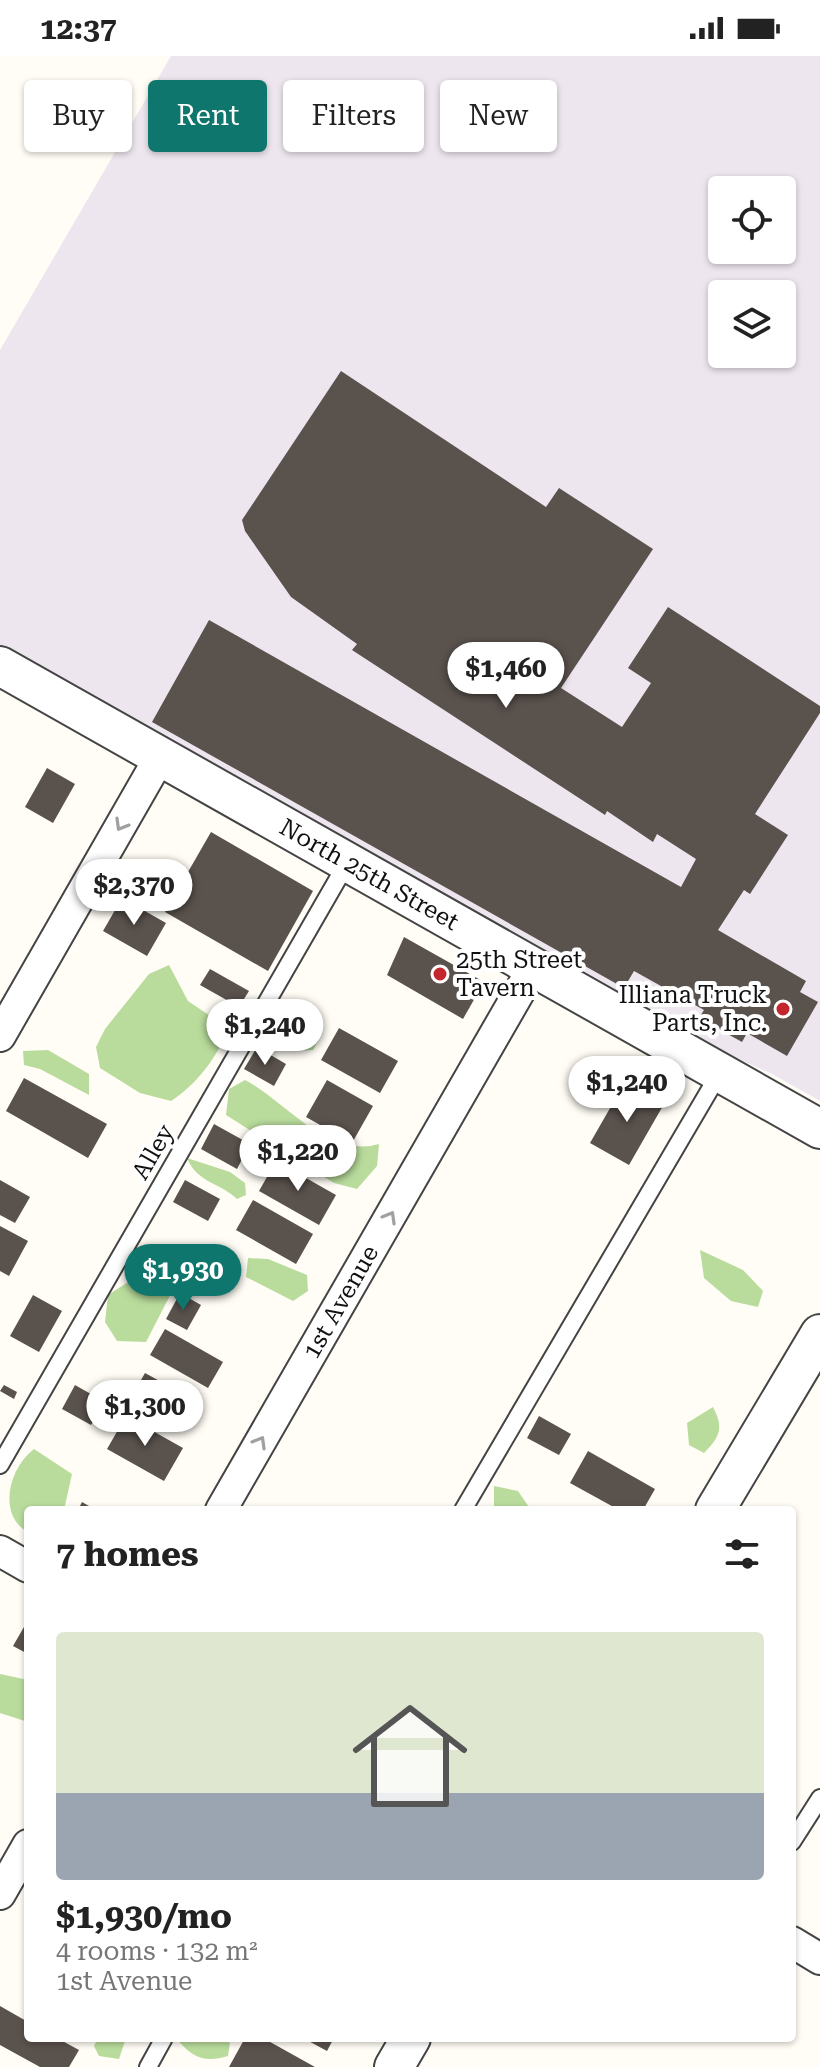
<!DOCTYPE html>
<meta charset="utf-8">
<style>
:root{--surface:#fff;--page:#f2f2f2;--text:#222;--muted:#767676;--accent:#0f766e}
body{margin:0;font-family:"Roboto Serif",serif;background:var(--page);color:var(--text);height:100vh;display:flex;flex-direction:column;font-size:30px;white-space:nowrap}
*{box-sizing:border-box;margin:0}
p{font-size:26px;color:var(--muted)}
.icon{flex:none;width:44px;height:44px;fill:none;stroke:currentColor;stroke-width:2;stroke-linecap:round;stroke-linejoin:round}
.map{position:relative;flex:1;overflow:hidden}
.side{position:absolute;left:24px;top:1450px;width:772px;height:536px;display:flex;flex-direction:column;background:var(--surface);border-radius:8px;box-shadow:0 2px 6px #0004}
.side>*{flex:none}
.hud{position:absolute;left:24px;top:24px;width:772px;height:72px;display:flex;gap:16px}
.fabs{position:absolute;left:708px;top:120px;display:grid;gap:16px}
.fabs a{display:grid;place-items:center;width:88px;height:88px;border-radius:8px;background:var(--surface);box-shadow:0 2px 6px #0004;font-size:40px}
.price{position:absolute;translate:-50% -68px;padding:0 18px;border-radius:28px;background:#fff;color:#222;font-size:26px;line-height:52px;filter:drop-shadow(0 2px 4px #0008)}
.price::after{content:'';position:absolute;left:50%;top:48px;width:24px;height:18px;margin-left:-12px;background:inherit;clip-path:polygon(0 0,100% 0,50% 100%)}
.price.selected{background:var(--accent);color:#fff}
ul{padding:0;list-style:none}
li{display:grid;align-content:center;gap:16px;height:424px;padding:0 32px}
li span{display:grid;place-items:center;height:248px;border-radius:8px;color:#555}
li>.icon{margin-inline-start:auto}
span .icon{width:144px;height:144px;fill:#fffc;stroke-width:1}
li b{font-size:34px}
h2{display:flex;justify-content:space-between;align-items:center;height:96px;padding:0 32px;font-size:34px}
.chip{padding:0 28px;border-radius:8px;background:var(--surface);box-shadow:0 2px 6px #0004;font-size:28px;line-height:72px}
.chip.selected{background:var(--accent);color:#fff}
.status{display:flex;justify-content:space-between;align-items:center;height:56px;padding:0 40px;background:var(--surface);direction:ltr}
.status svg{height:22px;fill:currentColor}
.map>svg:first-child{display:block}
.industrial{fill:#eee6ef;fill-rule:evenodd}
.forest{fill:#b9dc9c}
.building{fill:#5a524d}
.lines{fill:none;stroke-linecap:round;stroke-linejoin:round}
.service-casing{stroke:#444;stroke-width:20}
.minor-casing{stroke:#444;stroke-width:34}
.tertiary-casing{stroke:#444;stroke-width:42}
.service{stroke:#fff;stroke-width:16}
.minor{stroke:#fff;stroke-width:30}
.tertiary{stroke:#fff;stroke-width:38}
.oneway{stroke:#a0a0a0}
.poi-dot{fill:#c4262e;stroke:#fff;stroke-width:3}
.labels{text-anchor:middle;dominant-baseline:central;stroke-width:8;stroke-linejoin:round;paint-order:stroke}
.street-label{font-size:24px;fill:#111;stroke:#fff}
.poi-label{font-size:24px;fill:#111;stroke:#fff;text-anchor:start}
</style>
<div class="status"><b>12:37</b><svg viewBox="0 0 49 12"><path d="M0 12V9h3v3zM5 12V6h3v6zM10 12V3h3v9zM15 12V0h3v12zM26 1h20v11H26zM47 4h2v5h-2z"/></svg></div>
<div class="map">
<svg width="820" height="2011" viewBox="0 0 820 2011">
<rect width="100%" height="100%" fill="#fffdf5"/>
<!-- industrial -->
<path class="industrial" d="M171 0H820V1045L772 1018 666 971 0 594V294ZM722 134H782V194H722ZM722 238H782V298H722Z"/>
<!-- forest -->
<path class="forest" d="M169 909 188 945 228 972C218 1001 197 1028 171 1045L140 1037 100 1012 96 991 105 973 149 918Z
M301 945 321 960 320 981 313 994 290 995 267 976 271 953Z
M48 994 89 1018V1039L40 1013 24 1009 23 995Z
M245 1024C287 1046 327 1103 379 1088L377 1110 357 1133 334 1127 226 1059 229 1033Z
M187 1102 230 1116 245 1127 246 1139 237 1143C221 1127 197 1127 187 1102Z
M700 1194 743 1214 763 1235 758 1251 731 1245 704 1222Z
M248 1202 268 1203 307 1219 308 1235 293 1245 246 1221Z
M177 1205 179 1222 146 1286 117 1285 105 1266 108 1239 156 1208Z
M713 1351C724 1372 720 1381 704 1397L689 1389 687 1367Z
M34 1393 72 1418 64 1454H28V1476C0 1462 5 1416 34 1393Z
M494 1430 518 1435 531 1454H501L494 1450Z
M0 1618 28 1624V1666L0 1657Z
M98 1982H126L119 2003 99 2000 94 1990Z
M224 1982 230 1987 228 2000C205 2007 192 2002 177 1983Z"/>
<!-- building -->
<path class="building" d="M341 315 546 451 559 432 653 493 561 632 622 671 651 627 628 612 668 551 820 650V657L755 758 788 779 750 838 744 834 718 874 806 925 800 936 818 946 787 1000 747 977 742 986 699 962 704 954 634 915 624 932 152 666 209 564 681 831 696 803 657 778 653 786 607 755 605 759 352 594 357 588 291 541 245 475 242 464Z
M47 712 75 728 53 767 25 751Z
M211 776 313 835 268 915 165 856Z
M122 842 166 867 147 900 103 875Z
M404 881 484 926 463 963 387 919Z
M210 913 249 935 239 951 200 929Z
M339 972 398 1005 380 1037 321 1004Z
M257 991 286 1008 274 1030 244 1013Z
M24 1022 107 1068 88 1102 6 1055Z
M327 1024 373 1050 352 1087 306 1061Z
M625 1026 664 1048 629 1109 590 1087Z
M214 1068 250 1088 237 1113 201 1093Z
M276 1105 336 1139 319 1169 259 1135Z
M0 1124 30 1141 15 1167 0 1159Z
M185 1124 220 1143 208 1165 173 1146Z
M253 1144 313 1178 296 1208 236 1174Z
M0 1170 28 1185 9 1220 0 1215Z
M180 1237 201 1249 187 1274 166 1263Z
M33 1239 62 1255 39 1296 10 1280Z
M165 1273 223 1306 208 1332 150 1299Z
M145 1317 196 1345 179 1376 128 1347Z
M4 1329 17 1336 14 1343 0 1335Z
M75 1329 105 1346 91 1369 62 1353Z
M126 1360 183 1392 164 1425 107 1393Z
M539 1360 571 1378 559 1399 527 1382Z
M588 1395 655 1433 643 1454H619L570 1427Z
M82 1446 96 1454H78Z
M28 1564V1598L13 1590Z
M0 1950 28 1966V1982H57L79 1994 69 2011H40L0 1989Z
M245 1982H263L315 2011H229Z
M303 1982H334L327 1995Z"/>
<g class="lines">
<!-- service casing -->
<g class="service-casing">
<path id="service" d="M0 1409 347 807
M463 1454 719 1018
M792 1786 820 1742
M148 2011 164 1982"/>
</g>
<!-- minor casing -->
<g class="minor-casing">
<g id="minor">
<path d="M0 980 160 701"/>
<path id="s1" d="M221 1454 533 912"/>
<path d="M0 1495 28 1511"/>
<path d="M0 1838 28 1789"/>
<path d="M792 1886 820 1903"/>
</g>
</g>
<!-- tertiary casing -->
<g class="tertiary-casing">
<g id="tertiary">
<path id="s2" d="M0 610 820 1073"/>
<path d="M715 1454 820 1278"/>
<path d="M394 2011 411 1982"/>
</g>
</g>
<!-- service -->
<use href="#service" class="service"/>
<!-- minor -->
<use href="#minor" class="minor"/>
<!-- tertiary -->
<use href="#tertiary" class="tertiary"/>
</g>
<!-- one-way arrows -->
<defs><path id="oneway-chevron" d="M-2-3.5L2.5 0L-2 3.5" fill="none" stroke-width="1.6" stroke-linecap="round" stroke-linejoin="round" transform="scale(2)"/></defs>
<g class="oneway">
<use href="#oneway-chevron" transform="translate(121 769) rotate(120)"/>
<use href="#oneway-chevron" transform="translate(390 1161) rotate(-60)"/>
<use href="#oneway-chevron" transform="translate(260 1386) rotate(-60)"/>
</g>
<!-- markers -->
<g class="poi-dot">
<circle cx="440" cy="918" r="8"/>
<circle cx="783" cy="953" r="8"/>
</g>
<g class="labels">
<!-- street labels -->
<g class="street-label">
<text stroke="none"><textPath href="#s2" startOffset="424">North 25th Street</textPath></text>
<text transform="translate(153 1096) rotate(-60)">Alley</text>
<text stroke="none"><textPath href="#s1" startOffset="240">1st Avenue</textPath></text>
</g>
<!-- poi labels -->
<g class="poi-label">
<text x="456" y="904">25th Street<tspan x="456" dy="28">Tavern</tspan></text>
<text x="767" y="939" text-anchor="end">Illiana Truck<tspan x="767" dy="28">Parts, Inc.</tspan></text>
</g>
</g>
</svg>
<div class="fabs">
<a><svg class="icon" aria-label="locate" viewBox="0 0 24 24"><circle cx="12" cy="12" r="6"/><path d="M12 2v4M12 18v4M2 12h4M18 12h4"/></svg></a>
<a><svg class="icon" aria-label="layers" viewBox="0 0 24 24"><path d="M12 4l9 5-9 5-9-5zM3 14l9 5 9-5"/></svg></a>
</div>
<b class="price" style="left:506px;top:654px">$1,460</b>
<b class="price" style="left:134px;top:871px">$2,370</b>
<b class="price" style="left:265px;top:1011px">$1,240</b>
<b class="price" style="left:627px;top:1068px">$1,240</b>
<b class="price" style="left:298px;top:1137px">$1,220</b>
<b class="price selected" style="left:183px;top:1256px">$1,930</b>
<b class="price" style="left:145px;top:1392px">$1,300</b>
<div class="hud">
<a class="chip">Buy</a>
<a class="chip selected">Rent</a>
<a class="chip">Filters</a>
<a class="chip">New</a>
</div>
<section class="side">
<h2>7 homes<svg class="icon" aria-label="filters" viewBox="0 0 24 24"><path d="M4 7h16M4 17h16"/><circle cx="9" cy="7" r="2"/><circle cx="15" cy="17" r="2"/></svg></h2>
<ul>
<li><span style="background:linear-gradient(#dfe7d0 65%,#9aa5b1 0)"><svg class="icon" aria-label="home" viewBox="0 0 24 24"><path d="M3 11l9-7 9 7M6 9v11h12V9"/></svg></span><div><b>$1,930/mo</b><p>4 rooms · 132 m²</p><p>1st Avenue</p></div></li>
</ul>
</section>
</div>
